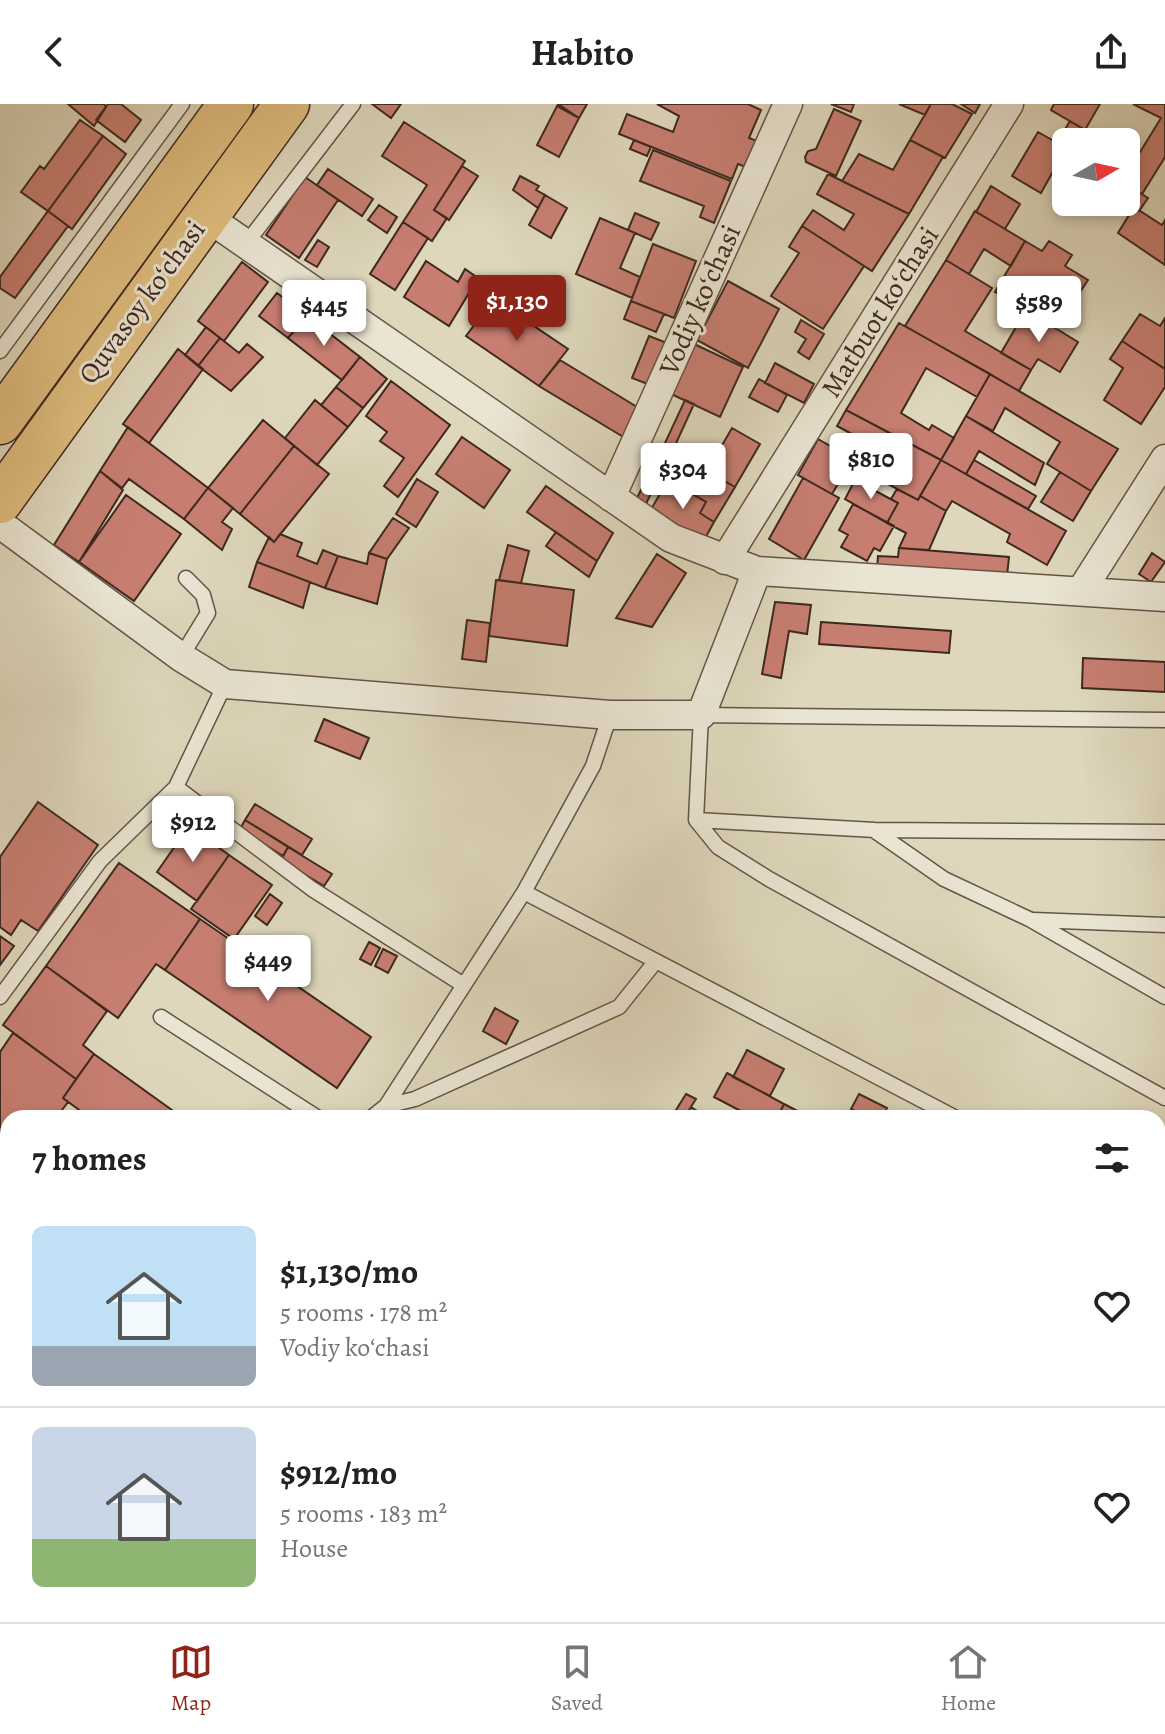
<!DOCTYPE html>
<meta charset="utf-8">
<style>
:root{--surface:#fff;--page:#f2f2f2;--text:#222;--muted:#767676;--line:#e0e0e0;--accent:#8f2418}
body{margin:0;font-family:Alegreya,serif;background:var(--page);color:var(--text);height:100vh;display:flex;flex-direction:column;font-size:30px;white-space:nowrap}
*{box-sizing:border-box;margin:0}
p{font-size:26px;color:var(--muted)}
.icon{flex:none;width:44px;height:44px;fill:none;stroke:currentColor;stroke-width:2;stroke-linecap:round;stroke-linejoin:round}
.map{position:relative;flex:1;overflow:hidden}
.side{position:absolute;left:0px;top:1006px;width:1166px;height:512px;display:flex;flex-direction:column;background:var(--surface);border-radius:24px 24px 0 0;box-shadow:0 4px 12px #0003}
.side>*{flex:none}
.needle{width:52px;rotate:81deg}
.fabs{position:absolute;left:1052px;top:24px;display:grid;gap:16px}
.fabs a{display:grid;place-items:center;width:88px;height:88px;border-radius:12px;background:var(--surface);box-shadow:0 4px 12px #0003;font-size:40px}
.price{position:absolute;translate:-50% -68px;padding:0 18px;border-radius:8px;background:#fff;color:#222;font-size:26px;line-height:52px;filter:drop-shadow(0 2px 4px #0008)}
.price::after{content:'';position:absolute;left:50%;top:48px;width:24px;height:18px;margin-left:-12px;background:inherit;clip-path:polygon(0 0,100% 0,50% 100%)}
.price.on{background:var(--accent);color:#fff}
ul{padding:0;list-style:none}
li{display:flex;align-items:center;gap:24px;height:200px;padding:0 32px}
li+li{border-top:2px solid var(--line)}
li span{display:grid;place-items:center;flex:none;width:224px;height:160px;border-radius:12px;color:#555}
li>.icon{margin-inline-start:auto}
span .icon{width:96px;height:96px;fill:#fffc;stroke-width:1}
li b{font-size:34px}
h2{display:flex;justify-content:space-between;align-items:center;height:96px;padding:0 32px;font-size:34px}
header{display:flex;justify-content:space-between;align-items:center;height:104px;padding:0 32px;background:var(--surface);font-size:36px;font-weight:600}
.dock{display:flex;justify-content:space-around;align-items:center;height:112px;border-top:2px solid var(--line);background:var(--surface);font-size:22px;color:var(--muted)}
.dock a{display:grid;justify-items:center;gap:4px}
.dock .on{color:var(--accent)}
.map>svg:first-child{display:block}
.green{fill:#b7bd8d;stroke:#7a7356;stroke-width:2}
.building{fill:#c77e71;stroke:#3e291f;stroke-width:2}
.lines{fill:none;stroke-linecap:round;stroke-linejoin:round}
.service-casing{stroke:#665446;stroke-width:17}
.minor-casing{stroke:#665446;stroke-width:31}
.primary-casing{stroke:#3e291f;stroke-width:47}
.service{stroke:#eae5d3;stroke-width:14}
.minor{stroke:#eae5d3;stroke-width:28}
.primary{stroke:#dfbc7e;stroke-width:44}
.labels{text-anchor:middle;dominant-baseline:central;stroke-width:6;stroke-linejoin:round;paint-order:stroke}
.street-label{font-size:28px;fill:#3e291f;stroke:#eae5d3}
</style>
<header><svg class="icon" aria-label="back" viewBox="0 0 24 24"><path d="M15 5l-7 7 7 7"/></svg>Habito<svg class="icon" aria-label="share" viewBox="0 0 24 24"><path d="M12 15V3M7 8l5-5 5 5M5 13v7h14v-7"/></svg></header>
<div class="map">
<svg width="1165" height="1518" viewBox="0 0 1165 1518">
<rect width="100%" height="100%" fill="#ded7bc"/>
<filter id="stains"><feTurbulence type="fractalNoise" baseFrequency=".0025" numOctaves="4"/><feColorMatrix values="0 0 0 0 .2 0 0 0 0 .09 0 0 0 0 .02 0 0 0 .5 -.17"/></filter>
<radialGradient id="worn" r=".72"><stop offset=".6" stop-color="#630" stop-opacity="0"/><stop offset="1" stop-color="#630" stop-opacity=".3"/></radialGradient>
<!-- green -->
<path class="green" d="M431 1510H510L505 1518H444Z"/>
<!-- building -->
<path class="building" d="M68 0H104L106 3 94 22Z
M108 0H121L141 16 125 38 96 16Z
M372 0H401L391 14Z
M558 0H587L579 14Z
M657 0H748L761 6 749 34 757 37 746 63 738 60 732 75 619 30 627 10 673 28 679 12Z
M831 0H854L851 8Z
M899 0H931L925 11Z
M931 0H952L972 10 945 54 910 36Z
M961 0H980L975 9Z
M1054 0H1100L1085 26 1051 6Z
M1133 0H1165V53L1142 90 1126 80V71L1161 14Z
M557 2 579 14 559 53 537 41Z
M834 5 861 17 836 72 806 58 805 53 808 47 816 45Z
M80 16 103 32 48 107 21 88 40 62 44 65Z
M1070 17 1105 38H1066V44L1057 39Z
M404 18 465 57 434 106 447 114 432 137 403 118 427 81 382 52Z
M1038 28 1066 44 1041 89 1012 72Z
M103 32 126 50 72 125 48 107Z
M634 36 651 43 647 52 630 45Z
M910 36 943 53 909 110 842 77 859 50 893 66Z
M653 46 731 77 714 119 700 113 704 102 640 77Z
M1066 46V66L1057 61Z
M462 62 478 72 449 116 434 106Z
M328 65 373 95 362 112 317 81Z
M828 70 909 110 872 167 802 122 813 106 844 126 854 110 817 90Z
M520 72 539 82 536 86 545 91 538 104 513 86Z
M305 73 338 96 299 154 266 131Z
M1126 80 1148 94 1139 107 1134 103 1128 112 1105 98H1126Z
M991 82 1020 100 1005 125 976 108Z
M545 91 567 104 551 134 529 121Z
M379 101 397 113 387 129 368 116Z
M1134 103 1162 121 1165 116V161L1118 129Z
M48 107 68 122 15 194 0 184V173Z
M975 107 1025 137 1011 162 984 145 969 170 946 156Z
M635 109 659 119 651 136 628 126Z
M600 114 635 129 620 164 640 173 632 194 576 170Z
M403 118 428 134 395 186 370 170Z
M802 122 864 162 823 225 771 192 799 149 789 143Z
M318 136 329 143 317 163 305 156Z
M1025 137 1042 147 1049 137 1072 151 1065 162 1088 176 1056 224 995 188Z
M653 140 696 157 674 214 631 197Z
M946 156 992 184 965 227 1031 266 1019 287 905 222Z
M426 157 458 178 465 165 478 174 449 222 404 193Z
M242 158 268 178 224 237 198 217Z
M728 177 779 205 748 264 697 236Z
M277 189 307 212 288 234 259 212Z
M494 195 568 245 539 282 466 232Z
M631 197 664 210 656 228 624 215Z
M1026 206 1078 238 1060 268 1038 255 1031 266 1001 249Z
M1140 210 1160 222 1165 214V265L1122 237Z
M307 212 360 253 342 276 288 234Z
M801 216 824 230 809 255 798 248 806 235 795 228Z
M899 219 990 270 977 293 926 264 901 309 929 326 932 321 954 334 941 356 846 306Z
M206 223 220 234 198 262 185 251Z
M649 232 667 239 650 281 632 274Z
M220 234 239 249 247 240 263 253 231 287 198 262Z
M1122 237 1165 265V283L1141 320 1104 296 1123 264 1110 255Z
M694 240 743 263 720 313 671 290Z
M178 245 203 265 149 339 123 320Z
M360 253 387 275 363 304 336 283Z
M560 256 642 306 625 334 539 282Z
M775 259 814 280 804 299 765 279Z
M990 270 1118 345 1091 387 1047 360 1060 338 1005 304 993 327 966 312Z
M759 275 787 291 778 308 749 293Z
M391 277 450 321 398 393 384 382 404 354 380 337 387 328 366 312Z
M336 283 363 304 348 323 321 301Z
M315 296 348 323 317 361 285 334Z
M685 296 694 300 667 359 658 354Z
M846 306 941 356 918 396 850 360 853 355 831 343 836 335 857 346 863 336 837 322Z
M966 312 1044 359 1035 381 979 347 966 370 941 356Z
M263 316 294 342 240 410 208 384Z
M128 323 208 384 184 415 129 375 122 384 100 367Z
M732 324 760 340 735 383 707 367Z
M462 333 510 366 484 404 436 370Z
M818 335 853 355 832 390 798 371Z
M294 342 329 370 274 438 240 410Z
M941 356 1066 427 1047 461 1007 438 1010 430 952 397 946 407 920 392Z
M974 356 1036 392 1028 405 966 370Z
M651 366 660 370 646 400 636 396Z
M100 367 123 386 79 458 54 441Z
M707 367 735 383 714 418 700 409 706 398 693 390Z
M1060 368 1091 387 1073 417 1041 398Z
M803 374 839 394 804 456 769 435Z
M417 375 438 388 416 423 396 410Z
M668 376 706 398 700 409 714 418 703 438 650 407Z
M855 376 898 399 887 419 845 395Z
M546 382 613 429 597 457 527 408Z
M208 384 233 404 222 418 232 425 222 446 184 415Z
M897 385 918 396 920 392 946 407 929 446 899 444 906 429 887 419 898 399 891 395Z
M126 391 181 430 134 497 79 458Z
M853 400 894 422 880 447 874 444 867 457 841 443 848 431 839 426Z
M393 414 409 424 387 455 369 449Z
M556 428 597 457 589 473 546 442Z
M280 430 302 439 297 452 317 460 323 446 338 452 325 484 257 458 269 433 274 438Z
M508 441 529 447 521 479 499 476Z
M899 444 1009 453 1007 472 877 465 878 452 898 453Z
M369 449 387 455 377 500 325 484 338 452 367 460Z
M1152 449 1165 458 1151 478 1139 470Z
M657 450 686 469 652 523 616 514Z
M257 458 310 478 303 504 249 483Z
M496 476 574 486 567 542 489 532Z
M775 498 811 501 807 530 789 527 781 574 762 570Z
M467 516 490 519 486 558 462 555Z
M821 518 951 527 949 549 819 540Z
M1083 554 1165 558V588L1082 584Z
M324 615 369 634 360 655 315 637Z
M38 698 98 741 38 827 21 816 11 831 0 823V753Z
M255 700 312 735 302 751 245 716Z
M245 716 288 743 283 752 240 725Z
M189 722 229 751 197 797 157 768Z
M288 743 332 770 324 782 281 756Z
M229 751 272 781 234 835 191 805Z
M119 759 200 815 165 866 156 860 118 914 46 862Z
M270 790 282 799 267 821 255 812Z
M200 815 371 933 337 984 165 866Z
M0 832 14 842 0 861Z
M369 838 380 844 371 861 360 855Z
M383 845 397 852 388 869 375 862Z
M46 862 107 907 83 941 94 950 76 975 3 921Z
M495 904 518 917 506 940 483 927Z
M13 929 76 975 63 994 68 998 56 1014H8V1056L0 1050V948Z
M747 946 784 965 770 992 733 973Z
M94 950 183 1014H90L63 994Z
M727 969 784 1000 777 1014H754L714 993Z
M686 990 696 995 684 1014H671Z
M859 990 887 1004 882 1014H870L851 1005Z
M784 1000 811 1014H777Z
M691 1003 708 1014H684Z
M0 1139 8 1145V1219L0 1213Z
M1158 1414 1165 1419V1486L1158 1481Z
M0 1436 8 1441V1510H100L111 1518H10L0 1511Z
M996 1510H1087L1097 1518H1007Z"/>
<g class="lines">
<!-- service casing -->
<g class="service-casing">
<path id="service" d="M245 141 353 0
M0 247 182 0
M181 553 208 509 203 491 186 474
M225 580 176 683 312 785 462 880
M1165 616 701 611 696 716 718 743 769 775 1165 994
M696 716 875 726 1165 728
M875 727 944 775 1029 815 1165 893
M524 788 956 1014
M1033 816 1165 821
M0 893 100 757 176 683
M161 913 318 1014
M386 1002 415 995 619 903 656 857
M371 1014 386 1002 524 788 593 662 610 611
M1158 1120 1165 1123"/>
</g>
<!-- minor casing -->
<g class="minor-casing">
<path id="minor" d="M611 393 788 0
M0 420 181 553 225 580 610 611H701L757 467 671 434 204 111
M725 456 1009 0
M757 467 1165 493
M1081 487 1165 355
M0 1304 8 1310
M275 1510 285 1518"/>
</g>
<!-- primary casing -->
<g class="primary-casing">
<path id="primary" d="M0 318 231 0
M0 397 287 0"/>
</g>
<!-- service -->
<use href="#service" class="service"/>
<!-- minor -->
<use href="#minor" class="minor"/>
<!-- primary -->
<use href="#primary" class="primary"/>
</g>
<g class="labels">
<!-- street labels -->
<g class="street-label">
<text transform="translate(700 196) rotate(-66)">Vodiy koʻchasi</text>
<text transform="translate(142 198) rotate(-54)">Quvasoy koʻchasi</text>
<text transform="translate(880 208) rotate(-58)">Matbuot koʻchasi</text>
</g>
</g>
<rect width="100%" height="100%" filter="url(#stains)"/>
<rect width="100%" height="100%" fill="url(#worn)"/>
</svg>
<div class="fabs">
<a><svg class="needle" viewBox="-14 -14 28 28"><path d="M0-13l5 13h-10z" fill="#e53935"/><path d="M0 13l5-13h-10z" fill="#767676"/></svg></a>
</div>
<b class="price on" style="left:517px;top:239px">$1,130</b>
<b class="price" style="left:1039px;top:240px">$589</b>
<b class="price" style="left:324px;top:244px">$445</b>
<b class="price" style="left:871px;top:397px">$810</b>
<b class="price" style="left:683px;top:407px">$304</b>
<b class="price" style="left:193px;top:760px">$912</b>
<b class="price" style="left:268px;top:899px">$449</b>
<section class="side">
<h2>7 homes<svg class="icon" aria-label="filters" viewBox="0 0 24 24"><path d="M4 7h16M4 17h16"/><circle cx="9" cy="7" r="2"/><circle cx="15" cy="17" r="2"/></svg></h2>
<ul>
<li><span style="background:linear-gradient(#bfe0f5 75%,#9aa5b1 0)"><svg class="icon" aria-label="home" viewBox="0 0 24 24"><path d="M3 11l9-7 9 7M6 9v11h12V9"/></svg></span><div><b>$1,130/mo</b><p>5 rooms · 178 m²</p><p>Vodiy koʻchasi</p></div><svg class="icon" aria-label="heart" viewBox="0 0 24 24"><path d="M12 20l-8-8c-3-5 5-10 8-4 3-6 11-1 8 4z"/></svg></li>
<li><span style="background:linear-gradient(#c9d6e8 70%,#8fb573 0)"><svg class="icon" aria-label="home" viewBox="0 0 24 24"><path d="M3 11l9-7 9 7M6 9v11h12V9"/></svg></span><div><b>$912/mo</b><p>5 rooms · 183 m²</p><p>House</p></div><svg class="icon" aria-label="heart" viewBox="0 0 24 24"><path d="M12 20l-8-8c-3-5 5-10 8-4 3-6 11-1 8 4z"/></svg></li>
</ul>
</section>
</div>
<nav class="dock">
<a class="on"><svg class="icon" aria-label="map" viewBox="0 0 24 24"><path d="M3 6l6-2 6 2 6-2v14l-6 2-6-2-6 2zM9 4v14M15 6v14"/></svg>Map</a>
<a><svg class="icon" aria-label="saved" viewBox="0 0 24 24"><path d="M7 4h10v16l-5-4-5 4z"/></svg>Saved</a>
<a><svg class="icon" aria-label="home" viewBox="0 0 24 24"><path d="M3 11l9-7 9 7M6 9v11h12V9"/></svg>Home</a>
</nav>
